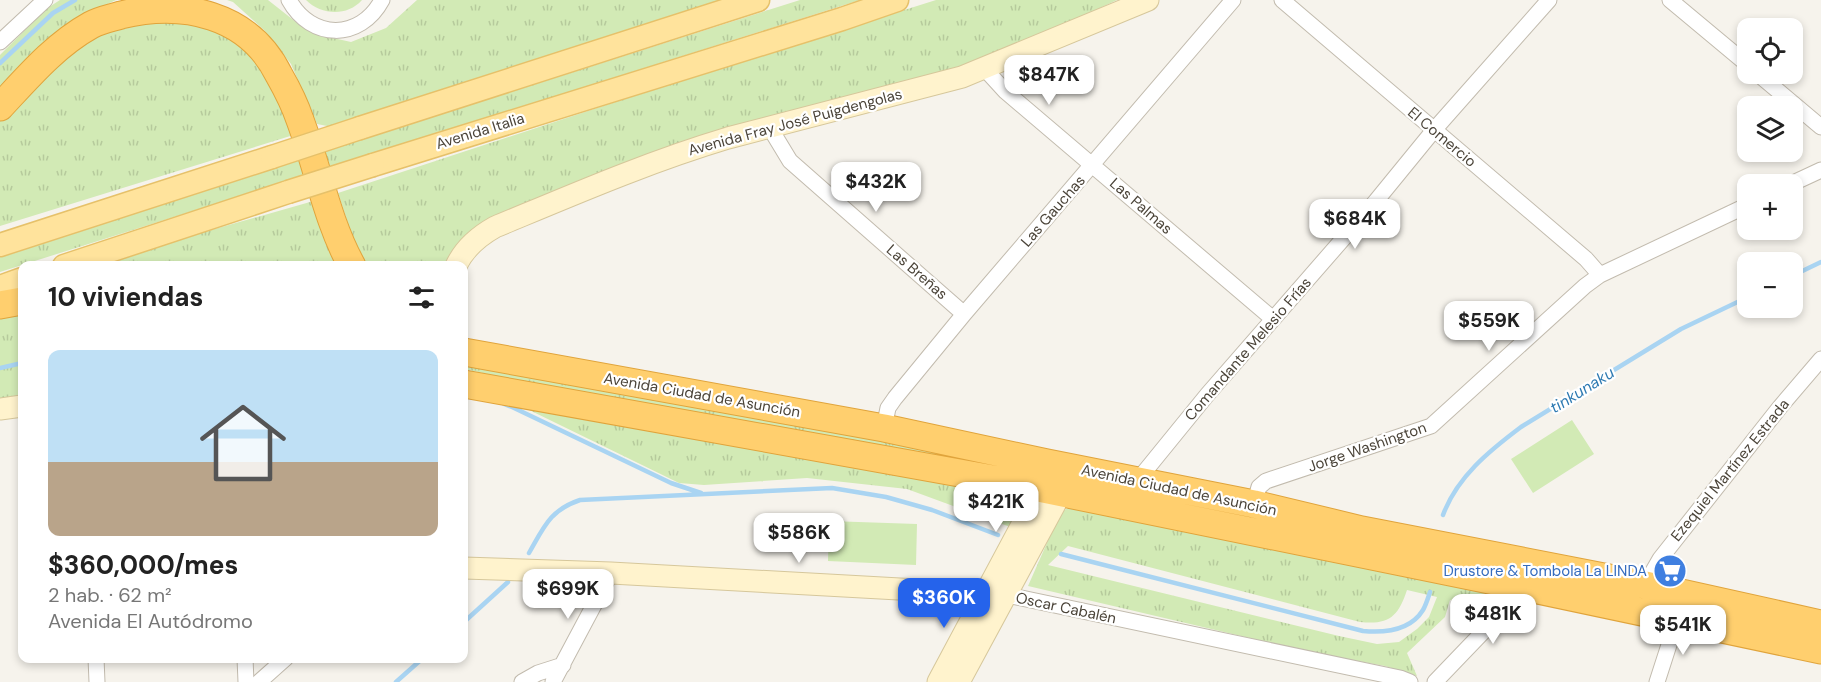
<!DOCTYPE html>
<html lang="es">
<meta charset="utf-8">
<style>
:root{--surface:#fff;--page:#f6f6f6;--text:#222;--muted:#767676;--line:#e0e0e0;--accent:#2563eb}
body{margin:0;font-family:"DM Sans",sans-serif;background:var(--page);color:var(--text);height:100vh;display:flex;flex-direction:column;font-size:22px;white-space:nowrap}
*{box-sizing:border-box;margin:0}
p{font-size:20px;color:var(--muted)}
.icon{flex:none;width:33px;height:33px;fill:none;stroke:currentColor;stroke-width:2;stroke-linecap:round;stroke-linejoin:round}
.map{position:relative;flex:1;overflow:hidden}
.side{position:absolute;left:18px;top:261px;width:450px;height:402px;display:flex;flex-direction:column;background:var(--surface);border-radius:12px;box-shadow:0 3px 9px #0003}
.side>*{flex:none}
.tools{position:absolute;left:1737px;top:18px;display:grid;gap:12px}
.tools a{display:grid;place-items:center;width:66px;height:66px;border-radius:12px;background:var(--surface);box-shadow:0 3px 9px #0003;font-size:30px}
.price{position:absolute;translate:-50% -51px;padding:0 14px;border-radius:12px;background:#fff;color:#222;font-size:20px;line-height:39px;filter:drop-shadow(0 2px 3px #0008)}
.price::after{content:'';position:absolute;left:50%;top:36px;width:18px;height:14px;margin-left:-9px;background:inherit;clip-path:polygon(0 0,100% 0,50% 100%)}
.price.on{background:var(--accent);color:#fff}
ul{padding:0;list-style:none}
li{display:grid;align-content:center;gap:12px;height:318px;padding:0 30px}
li+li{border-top:2px solid var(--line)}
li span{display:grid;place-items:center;height:186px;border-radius:12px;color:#555}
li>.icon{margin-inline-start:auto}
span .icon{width:108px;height:108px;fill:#fffc;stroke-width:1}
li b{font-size:26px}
h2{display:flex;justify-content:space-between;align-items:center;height:72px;padding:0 30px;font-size:26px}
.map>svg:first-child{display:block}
.grass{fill:url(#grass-tufts);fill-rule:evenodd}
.garden{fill:#d2eab5}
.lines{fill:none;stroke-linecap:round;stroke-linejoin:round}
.stream{stroke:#a9d4f2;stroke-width:4.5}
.street-casing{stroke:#c2bbae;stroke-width:17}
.secondary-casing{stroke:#d6c79b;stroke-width:23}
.primary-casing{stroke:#e6c16a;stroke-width:25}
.highway-casing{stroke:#e0a43c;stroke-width:29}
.street{stroke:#fff;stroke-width:15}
.secondary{stroke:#fff3cd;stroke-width:21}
.primary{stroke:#ffe39c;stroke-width:22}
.highway{stroke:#ffcf6e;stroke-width:27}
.primary-bridge-casing{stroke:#e6c16a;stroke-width:25;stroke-linecap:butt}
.primary-bridge{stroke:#ffe39c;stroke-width:22}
.labels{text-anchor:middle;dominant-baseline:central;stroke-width:4.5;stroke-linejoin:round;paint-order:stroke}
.street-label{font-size:15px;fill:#4b4439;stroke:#fff}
.shop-label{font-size:15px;fill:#366cbe;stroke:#fff;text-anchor:end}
.water-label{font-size:16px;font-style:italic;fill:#2e7ab2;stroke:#fff}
</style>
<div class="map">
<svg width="1821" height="682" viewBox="0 0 1821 682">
<defs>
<pattern id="grass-tufts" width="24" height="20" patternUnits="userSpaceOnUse" patternTransform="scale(1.5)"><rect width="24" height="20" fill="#d2eab5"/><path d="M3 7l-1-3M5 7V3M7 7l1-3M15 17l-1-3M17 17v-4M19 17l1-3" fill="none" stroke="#b6ca9c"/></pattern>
</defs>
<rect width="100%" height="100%" fill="#f6f3ec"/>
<!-- grass -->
<path class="grass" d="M60 0H116L71 21 35 51 0 88V55L46 9Z
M227 0H268L301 26 320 35 351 42 386 28 417 0H728L332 127 317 124 291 64 264 30 233 2Z
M306 0H362C347 17 321 15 306 0Z
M800 0H860L0 272V252L296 160Z
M936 0H1117L989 60 537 200 450 265H367L354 242 338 193 661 87Z
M173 11 254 44 300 133 0 226V118L90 34Z
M324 198 351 266H90L99 262Z
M22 310V396L0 399V314Z
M464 358 1038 468 1036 478 501 377 464 369Z
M521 406 1005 494C1018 506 1018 511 1013 528L907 489 807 478 704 485 679 483Z
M1076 505 1482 588 1492 595 1494 603 1492 610 1450 600 1445 617 1407 653 1417 676 1385 666 1313 653 1028 586 1054 527 1064 510ZM1068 546 1360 622C1389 625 1398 617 1407 590L1437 597 1429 617 1417 629 1399 642 1377 644 1339 636 1048 565Z"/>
<!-- garden -->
<path class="garden" d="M1572 420 1594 454 1533 493 1511 459Z
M829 521 917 524 916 565 828 561Z"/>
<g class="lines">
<!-- stream -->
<path class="stream" d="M0 63 53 13 75 0
M1792 276 1821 262
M0 368 22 363
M504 404 512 407 671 483 701 493
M1443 515C1457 477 1489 451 1521 427L1681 329 1748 297
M529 553C544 527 550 510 580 500L832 488 886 497 932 510 998 535
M1061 554 1363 631C1385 633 1410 631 1423 610 1426 605 1428 598 1430 592
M464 622 508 582
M396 682 423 658"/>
<!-- street casing -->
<g class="street-casing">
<path id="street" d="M289 0C311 40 360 41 382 0
M1282 0 1586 259 1600 275
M1670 0 1748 65
M0 42 45 0
M984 68 1005 91 1273 319
M1758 74 1821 127
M770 128 790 161 964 314
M1791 184 1821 170
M884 428 888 408 895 398 964 314 1233 0
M1137 481 1207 395 1376 201 1434 130 1549 0
M1254 504 1259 487 1266 481 1431 426 1585 286 1600 275 1748 205
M1645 585 1660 559 1780 407 1821 359
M1007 595 1400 678 1410 682
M96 658 97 682
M245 658 246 682
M259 682 286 658
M522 682 538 673 563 665
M553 682 611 573
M1435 682 1506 608 1519 586
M1657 682 1677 620"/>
</g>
<!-- secondary casing -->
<g class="secondary-casing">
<path id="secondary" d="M456 266C464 249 479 236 495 227 572 195 648 162 728 138L962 77 1148 0
M0 409 22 406
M464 568 611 573 1007 595
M938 682 1041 489 1044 475
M959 682 1067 482"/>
</g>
<!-- primary casing -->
<g class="primary-casing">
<path id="primary" d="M360 128 758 0
M373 165 842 19 897 0
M0 245 272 157
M64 266 288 192
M0 287 22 279"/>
</g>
<!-- highway casing -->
<g class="highway-casing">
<path id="highway" d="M0 107C28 77 55 45 91 25 100 20 111 18 121 15 183 0 249 14 279 75 287 89 295 105 300 120 318 168 327 221 352 266
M0 305 22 301
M464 352 884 428 1047 463 1254 504 1362 530 1645 585 1821 624
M464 384 1004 481 1519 586 1821 650"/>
</g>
<!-- street -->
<use href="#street" class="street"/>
<!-- secondary -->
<use href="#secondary" class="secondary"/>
<!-- primary -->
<use href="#primary" class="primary"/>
<!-- highway -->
<use href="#highway" class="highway"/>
<!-- primary-bridge casing -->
<g class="primary-bridge-casing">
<path id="primary-bridge" d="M272 157 360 128
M288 192 373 165"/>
</g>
<!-- primary-bridge -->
<use href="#primary-bridge" class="primary-bridge"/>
</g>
<!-- icons -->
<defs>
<g id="supermarket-disc" transform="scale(1.725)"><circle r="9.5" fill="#3f7fe0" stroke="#fff"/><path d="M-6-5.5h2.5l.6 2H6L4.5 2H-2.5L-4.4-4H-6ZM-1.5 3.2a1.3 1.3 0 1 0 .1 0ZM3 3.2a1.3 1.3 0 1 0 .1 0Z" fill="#fff"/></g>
</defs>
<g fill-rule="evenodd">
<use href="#supermarket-disc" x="1670" y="571"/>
</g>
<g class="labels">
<!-- street labels -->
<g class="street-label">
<text transform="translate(795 122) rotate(-15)">Avenida Fray José Puigdengolas</text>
<text transform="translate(480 131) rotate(-17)">Avenida Italia</text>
<text transform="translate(1442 137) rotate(40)">El Comercio</text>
<text transform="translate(1141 206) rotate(41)">Las Palmas</text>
<text transform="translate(1053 211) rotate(-49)">Las Gauchas</text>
<text transform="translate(917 272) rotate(41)">Las Breñas</text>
<text transform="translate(1248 349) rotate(-49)">Comandante Melesio Frías</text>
<text transform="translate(702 395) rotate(10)">Avenida Ciudad de Asunción</text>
<text transform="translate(1367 447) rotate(-19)">Jorge Washington</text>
<text transform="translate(1730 470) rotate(-51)">Ezequiel Martínez Estrada</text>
<text transform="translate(1179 490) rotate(12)">Avenida Ciudad de Asunción</text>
<text transform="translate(1066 608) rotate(12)">Oscar Cabalén</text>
</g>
<!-- shop labels -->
<g class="shop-label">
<text x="1647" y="571">Drustore &amp; Tombola La LINDA</text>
</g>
<!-- water labels -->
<g class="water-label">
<text transform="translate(1582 390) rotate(-32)">tinkunaku</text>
</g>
</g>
</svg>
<div class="tools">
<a><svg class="icon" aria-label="locate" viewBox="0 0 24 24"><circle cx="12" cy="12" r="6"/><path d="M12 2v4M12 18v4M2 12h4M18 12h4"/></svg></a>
<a><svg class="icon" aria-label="layers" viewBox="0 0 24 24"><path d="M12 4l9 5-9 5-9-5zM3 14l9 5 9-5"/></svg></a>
<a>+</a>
<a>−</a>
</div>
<b class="price" style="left:1049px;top:106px">$847K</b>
<b class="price" style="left:876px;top:213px">$432K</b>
<b class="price" style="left:1355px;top:250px">$684K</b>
<b class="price" style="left:1489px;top:352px">$559K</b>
<b class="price" style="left:996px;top:533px">$421K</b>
<b class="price" style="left:799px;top:564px">$586K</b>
<b class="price" style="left:568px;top:620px">$699K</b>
<b class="price on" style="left:944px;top:629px">$360K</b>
<b class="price" style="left:1493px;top:645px">$481K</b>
<b class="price" style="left:1683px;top:656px">$541K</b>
<section class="side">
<h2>10 viviendas<svg class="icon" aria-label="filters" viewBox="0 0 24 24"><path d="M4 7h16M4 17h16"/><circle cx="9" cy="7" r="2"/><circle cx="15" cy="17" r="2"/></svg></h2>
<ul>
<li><span style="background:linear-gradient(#bfe0f5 60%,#b9a48a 0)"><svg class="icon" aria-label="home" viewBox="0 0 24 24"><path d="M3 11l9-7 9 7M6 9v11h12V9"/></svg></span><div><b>$360,000/mes</b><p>2 hab. · 62 m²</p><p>Avenida El Autódromo</p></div></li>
</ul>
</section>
</div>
